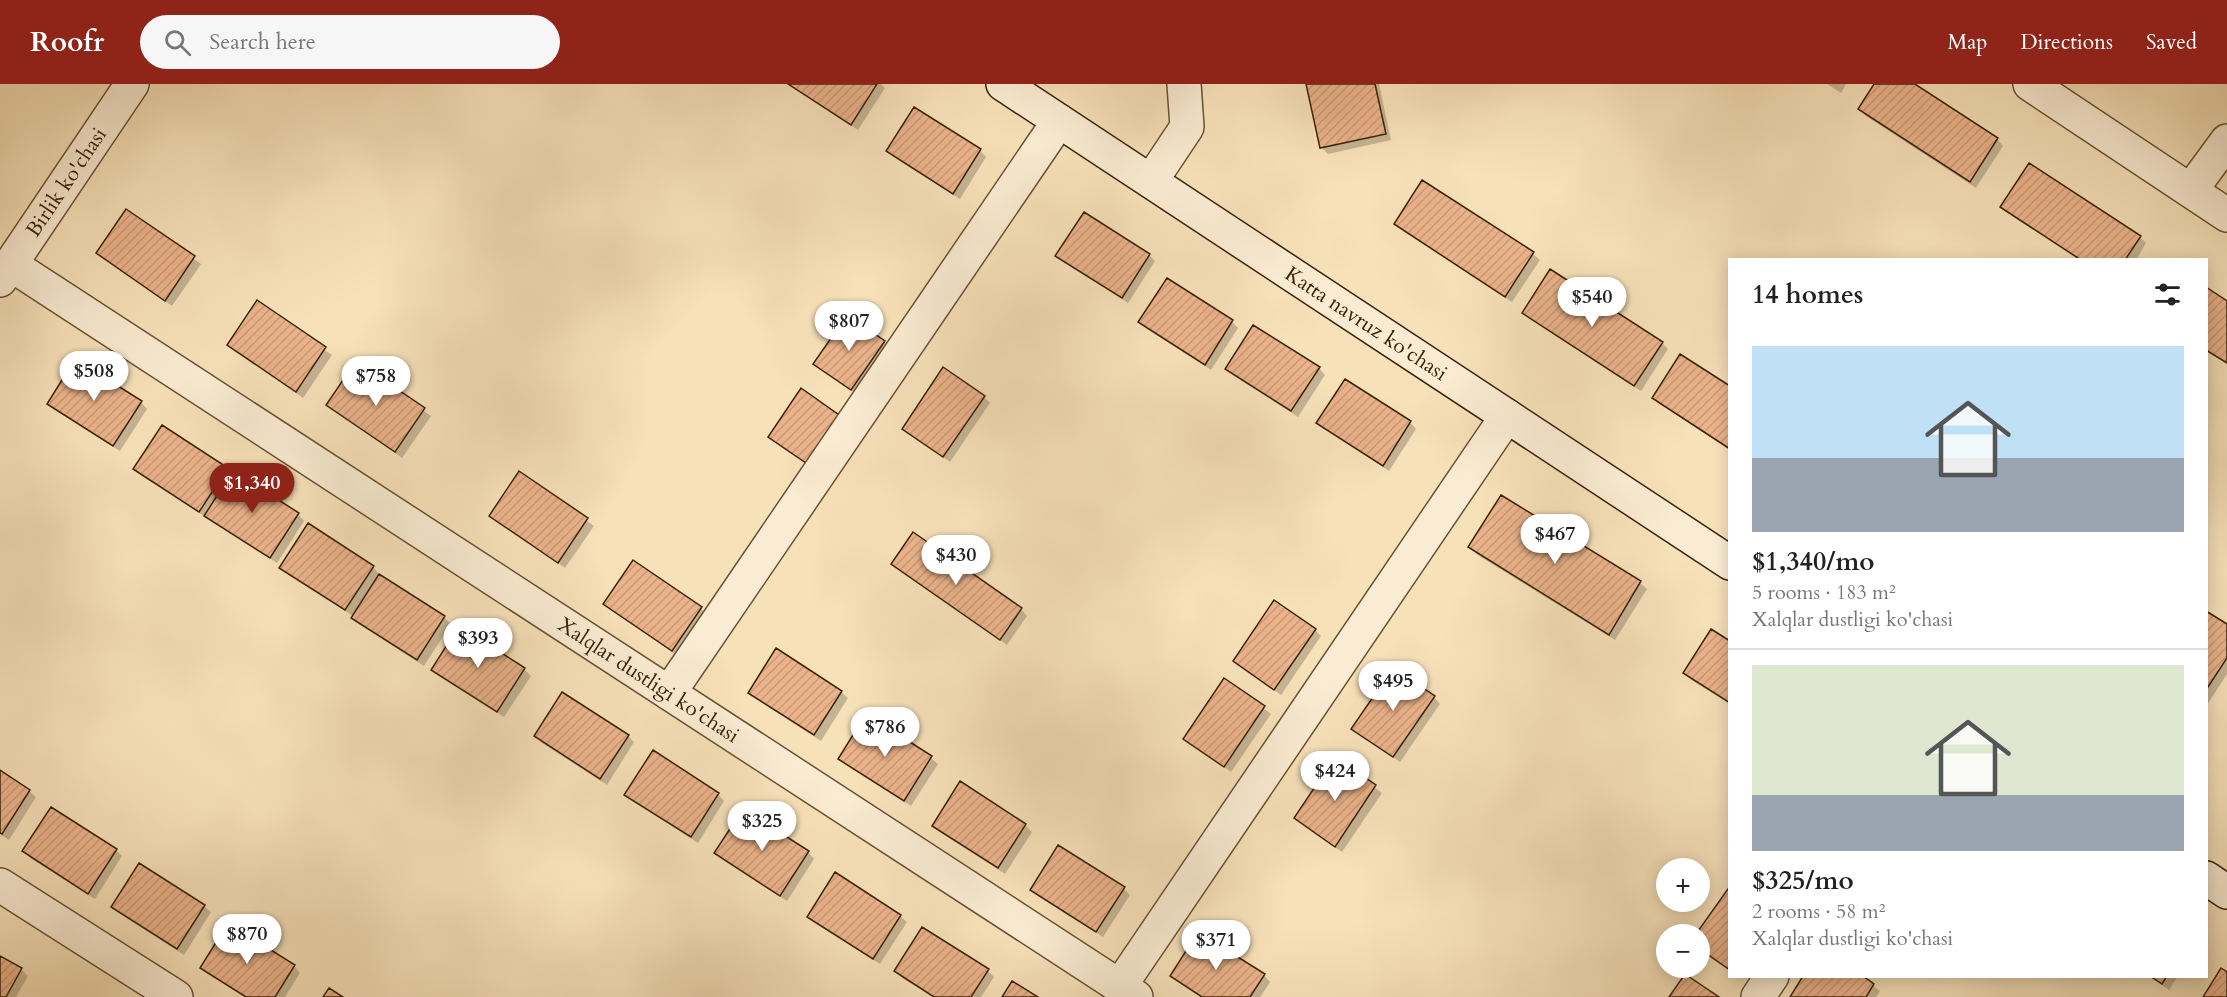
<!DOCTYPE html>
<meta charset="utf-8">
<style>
:root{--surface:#fff;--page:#f6f6f6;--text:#222;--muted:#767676;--line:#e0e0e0;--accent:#8f2418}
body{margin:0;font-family:Cardo,serif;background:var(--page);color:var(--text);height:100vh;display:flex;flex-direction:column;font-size:22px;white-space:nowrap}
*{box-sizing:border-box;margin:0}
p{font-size:20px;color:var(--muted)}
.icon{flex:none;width:33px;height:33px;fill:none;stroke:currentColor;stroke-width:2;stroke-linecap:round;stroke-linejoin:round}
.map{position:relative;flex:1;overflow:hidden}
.drawer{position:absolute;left:1728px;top:174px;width:480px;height:720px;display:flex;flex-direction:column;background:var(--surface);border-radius:0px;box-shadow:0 3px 15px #0003}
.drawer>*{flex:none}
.buttons{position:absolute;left:1656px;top:774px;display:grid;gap:12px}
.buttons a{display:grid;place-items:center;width:54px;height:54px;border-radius:50%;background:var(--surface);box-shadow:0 3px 15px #0003;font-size:30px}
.price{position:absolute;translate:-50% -51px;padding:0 14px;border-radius:21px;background:#fff;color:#222;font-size:20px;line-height:39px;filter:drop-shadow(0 2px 3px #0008)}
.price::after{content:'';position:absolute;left:50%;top:36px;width:18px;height:14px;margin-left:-9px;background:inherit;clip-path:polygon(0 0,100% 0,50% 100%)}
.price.on{background:var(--accent);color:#fff}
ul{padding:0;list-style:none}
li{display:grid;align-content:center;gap:12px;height:318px;padding:0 24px}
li+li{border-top:2px solid var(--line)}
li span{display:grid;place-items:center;height:186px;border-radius:0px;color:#555}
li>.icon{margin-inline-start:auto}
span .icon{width:108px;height:108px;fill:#fffc;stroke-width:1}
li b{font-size:26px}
h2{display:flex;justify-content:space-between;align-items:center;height:72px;padding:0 24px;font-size:26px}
header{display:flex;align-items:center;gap:36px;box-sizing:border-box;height:84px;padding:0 30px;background:var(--accent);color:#fff}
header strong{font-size:28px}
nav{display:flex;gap:33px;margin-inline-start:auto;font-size:21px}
.search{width:420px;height:54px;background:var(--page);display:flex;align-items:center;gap:15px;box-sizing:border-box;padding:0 21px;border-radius:33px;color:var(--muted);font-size:22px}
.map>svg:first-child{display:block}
.shadow{fill:#0003}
.building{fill:url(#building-hatch);stroke:#3a2208;stroke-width:1.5}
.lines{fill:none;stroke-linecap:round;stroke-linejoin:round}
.street-casing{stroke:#695234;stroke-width:36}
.secondary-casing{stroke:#3a2208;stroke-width:36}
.street{stroke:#faecd2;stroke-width:33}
.secondary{stroke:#faecd2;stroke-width:33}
.labels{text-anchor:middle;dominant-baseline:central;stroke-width:4.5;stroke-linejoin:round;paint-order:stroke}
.street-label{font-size:21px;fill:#3a2208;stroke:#faecd2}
</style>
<header>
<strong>Roofr</strong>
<div class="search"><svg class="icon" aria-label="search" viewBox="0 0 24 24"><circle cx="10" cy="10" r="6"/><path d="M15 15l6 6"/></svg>Search here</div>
<nav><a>Map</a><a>Directions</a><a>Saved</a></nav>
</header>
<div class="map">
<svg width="2227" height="913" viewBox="0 0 2227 913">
<defs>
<pattern id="building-hatch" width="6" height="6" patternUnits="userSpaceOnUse" patternTransform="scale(1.5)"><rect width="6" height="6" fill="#ebb38b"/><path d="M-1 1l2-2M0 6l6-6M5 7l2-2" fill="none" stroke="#ca9a76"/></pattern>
</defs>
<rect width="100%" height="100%" fill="#f7e1b9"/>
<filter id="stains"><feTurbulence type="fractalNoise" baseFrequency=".00333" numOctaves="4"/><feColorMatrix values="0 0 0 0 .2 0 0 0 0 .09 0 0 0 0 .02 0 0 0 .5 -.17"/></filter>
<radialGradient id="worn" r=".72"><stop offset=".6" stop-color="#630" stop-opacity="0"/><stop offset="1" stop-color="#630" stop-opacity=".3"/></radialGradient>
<!-- shadow -->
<path class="shadow" d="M789 0H881L885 4 858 46Z
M1308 0H1379L1391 56 1328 70 1321 63Z
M1827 0H1846L1841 9Z
M1876 0H1912L1997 55 2003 62 1976 104 1866 32 1860 25Z
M980 66 986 73 960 115 894 73 888 67Z
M1422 98 1533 170 1540 176 1512 218 1402 146 1396 140Z
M2002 123 2140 153 2146 159 2136 176H2080L2008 129Z
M127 127 201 180 172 222 98 169Z
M1149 171 1155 177 1128 219 1064 178 1057 172Z
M1167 196 1232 238 1238 244 1211 286 1147 245 1140 238Z
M258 219 332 271 303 314 229 261Z
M1524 229 1662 259 1668 265 1641 307 1530 235Z
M884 258 890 264 858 311 822 286Z
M356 279 431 332 402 374 327 321Z
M1319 284 1325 291 1298 333 1233 291 1227 285Z
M1730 304V365L1660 320 1654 314Z
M802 306 813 385 770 353Z
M984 313 990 319 950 378 904 344Z
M141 318 147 325 120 367 55 326 49 320Z
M1410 338 1416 345 1389 387 1325 345 1318 339Z
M135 385H227L232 390 298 430 304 437 277 479 142 392Z
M520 389 594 442 565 484 498 438Z
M1501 413 1640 499 1647 505 1615 556 1476 470 1470 463Z
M633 478 708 530 679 573 605 520Z
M893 480 1021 525 1027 532 1007 561Z
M373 483 379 490 378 491 444 533 451 540 424 582 359 540 352 534 353 532 288 490 281 484Z
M2206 529 2227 542V590L2207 621Z
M460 544 524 585 531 592 504 633 439 592 433 586Z
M1315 546 1321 552 1281 611 1235 577Z
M1730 559V620L1691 596 1685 589Z
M1225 596 1271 630 1231 688 1185 654Z
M841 608 848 614 821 657 756 615 749 609Z
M1434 613 1440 620 1400 678 1353 645Z
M867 632 931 674 938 680 911 722 847 681 840 675Z
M536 652H628L634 658 607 701 542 659Z
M1336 675 1382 709 1342 768 1296 734Z
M0 688 29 707 36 713 9 756 0 750Z
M960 700 1025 741 1032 748 1005 790 940 748 933 742Z
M718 710 724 717 698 759 633 717 626 711Z
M116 766 122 772 95 815 30 774 24 767Z
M808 768 814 775 787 817 722 775 716 769Z
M1124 805 1130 811 1103 853 1038 812 1032 806Z
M1730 805V886L1700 866 1698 850Z
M204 822 211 828 184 871 119 829 112 823Z
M808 832H900L907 838 880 880 815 839Z
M0 873 21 885 28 892 16 913H0Z
M294 882 300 889 285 913H245L208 890 202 883Z
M896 887H988L994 893 981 913H933L902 894Z
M1264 891 1270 898 1260 913H1201L1172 892Z
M1860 892 1880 907 1876 913H1792Z
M2149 892H2178L2169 906Z"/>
<!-- building -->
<path class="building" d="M788 0H877L851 41Z
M1306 0H1375L1386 50 1320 64Z
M1874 0H1915L1998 54 1970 98 1858 25Z
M914 23 981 65 953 110 886 67Z
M2029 79 2141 152 2125 176H2081L2000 123Z
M1422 96 1534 168 1505 213 1394 140Z
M126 125 195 172 165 217 96 169Z
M1084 128 1150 170 1122 214 1055 172Z
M1550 185 1663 258 1634 302 1522 229Z
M1167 194 1233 236 1205 281 1138 238Z
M2206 203 2227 217V279L2206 266Z
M257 216 326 263 296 308 227 261Z
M847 231 885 257 851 306 813 280Z
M1253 241 1320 283 1291 327 1225 285Z
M1680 270 1730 302V365L1652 314Z
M75 275 142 317 113 362 47 320Z
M356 277 425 324 395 368 326 321Z
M943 283 985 312 943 373 902 345Z
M1345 295 1411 337 1383 382 1316 339Z
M801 304 839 331 806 379 768 353Z
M162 341 228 384 199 428 133 385Z
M233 387 299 429 270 474 204 432Z
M519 387 588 434 558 479 489 432Z
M1501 411 1641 497 1609 551 1468 463Z
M308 439 374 482 345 526 279 484Z
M913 448 1022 524 1000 556 891 480Z
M633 476 702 523 672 567 603 520Z
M379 490 445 532 417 576 351 534Z
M1274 516 1316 545 1274 606 1233 577Z
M2206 527 2227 540V574L2206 606Z
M459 542 525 584 497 628 431 586Z
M1711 545 1730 557V619L1683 589Z
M776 564 842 607 814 651 748 609Z
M1393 584 1435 612 1393 673 1351 645Z
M1224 594 1265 622 1224 683 1183 655Z
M562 608 629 651 600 695 534 652Z
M866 630 932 672 904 717 838 675Z
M653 666 719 709 691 753 624 711Z
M1335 673 1376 701 1335 763 1294 734Z
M0 686 30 706 2 750 0 749Z
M960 697 1026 740 998 784 932 742Z
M51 723 117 765 88 810 22 767Z
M743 725 809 767 780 812 714 769Z
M1058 761 1125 803 1096 848 1030 806Z
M139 779 205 821 177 865 111 823Z
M835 788 901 831 873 875 807 833Z
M1730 802V886L1700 865V850H1696Z
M228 839 295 881 275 913H246L200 884Z
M922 843 989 885 971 913H934L894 887Z
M1198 848 1265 890 1250 913H1202L1170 892Z
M0 872 22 884 6 913H0Z
M2221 884 2227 888V913H2203Z
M1685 890 1719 913H1669Z
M1803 892H1863L1874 900 1866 913H1790Z
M2150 892H2167L2162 900Z
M1012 897 1038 913H1002Z
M329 904 343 913H323Z"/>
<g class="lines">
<!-- street casing -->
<g class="street-casing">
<g id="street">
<path d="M2030 0 2227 131"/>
<path d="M1151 97 1187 43 1184 0"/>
<path d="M2191 106 2227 57"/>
<path id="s1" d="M10 180 1136 913"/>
<path id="s2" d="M0 196 132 0"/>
<path d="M669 609 1059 37"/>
<path d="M0 801 176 913"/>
<path d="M1120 902 1507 332"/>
<path d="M1758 913 1772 892"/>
</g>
</g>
<!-- secondary casing -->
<g class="secondary-casing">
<g id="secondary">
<path id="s3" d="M1003 0 1730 479"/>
<path d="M2206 794 2227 808"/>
</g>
</g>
<!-- street -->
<use href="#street" class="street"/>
<!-- secondary -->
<use href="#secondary" class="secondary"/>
</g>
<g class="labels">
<!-- street labels -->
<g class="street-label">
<text stroke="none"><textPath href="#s2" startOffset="118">Birlik ko'chasi</textPath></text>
<text stroke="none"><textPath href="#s3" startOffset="435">Katta navruz ko'chasi</textPath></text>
<text stroke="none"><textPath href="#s1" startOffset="762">Xalqlar dustligi ko'chasi</textPath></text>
</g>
</g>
<rect width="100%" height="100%" filter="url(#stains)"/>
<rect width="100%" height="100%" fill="url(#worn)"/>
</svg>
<div class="buttons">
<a>+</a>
<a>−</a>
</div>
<b class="price" style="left:1592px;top:244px">$540</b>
<b class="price" style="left:849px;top:268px">$807</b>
<b class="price" style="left:94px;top:318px">$508</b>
<b class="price" style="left:376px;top:323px">$758</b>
<b class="price on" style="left:252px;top:430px">$1,340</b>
<b class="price" style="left:1555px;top:481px">$467</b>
<b class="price" style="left:956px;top:502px">$430</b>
<b class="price" style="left:478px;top:585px">$393</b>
<b class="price" style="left:1393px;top:628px">$495</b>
<b class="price" style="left:885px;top:674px">$786</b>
<b class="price" style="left:1335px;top:718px">$424</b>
<b class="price" style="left:762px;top:768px">$325</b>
<b class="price" style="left:247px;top:881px">$870</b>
<b class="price" style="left:1216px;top:887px">$371</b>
<section class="drawer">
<h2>14 homes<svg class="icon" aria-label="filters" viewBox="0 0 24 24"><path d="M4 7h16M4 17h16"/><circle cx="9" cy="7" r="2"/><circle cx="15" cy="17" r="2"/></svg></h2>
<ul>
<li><span style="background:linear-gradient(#bfe0f5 60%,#9aa5b1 0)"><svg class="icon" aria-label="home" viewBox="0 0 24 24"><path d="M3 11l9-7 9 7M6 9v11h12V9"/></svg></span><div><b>$1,340/mo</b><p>5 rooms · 183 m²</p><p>Xalqlar dustligi ko'chasi</p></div></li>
<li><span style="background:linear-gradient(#dfe7d0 70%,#9aa5b1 0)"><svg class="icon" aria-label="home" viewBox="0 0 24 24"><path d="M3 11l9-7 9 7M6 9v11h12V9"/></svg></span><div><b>$325/mo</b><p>2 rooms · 58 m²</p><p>Xalqlar dustligi ko'chasi</p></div></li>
</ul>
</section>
</div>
